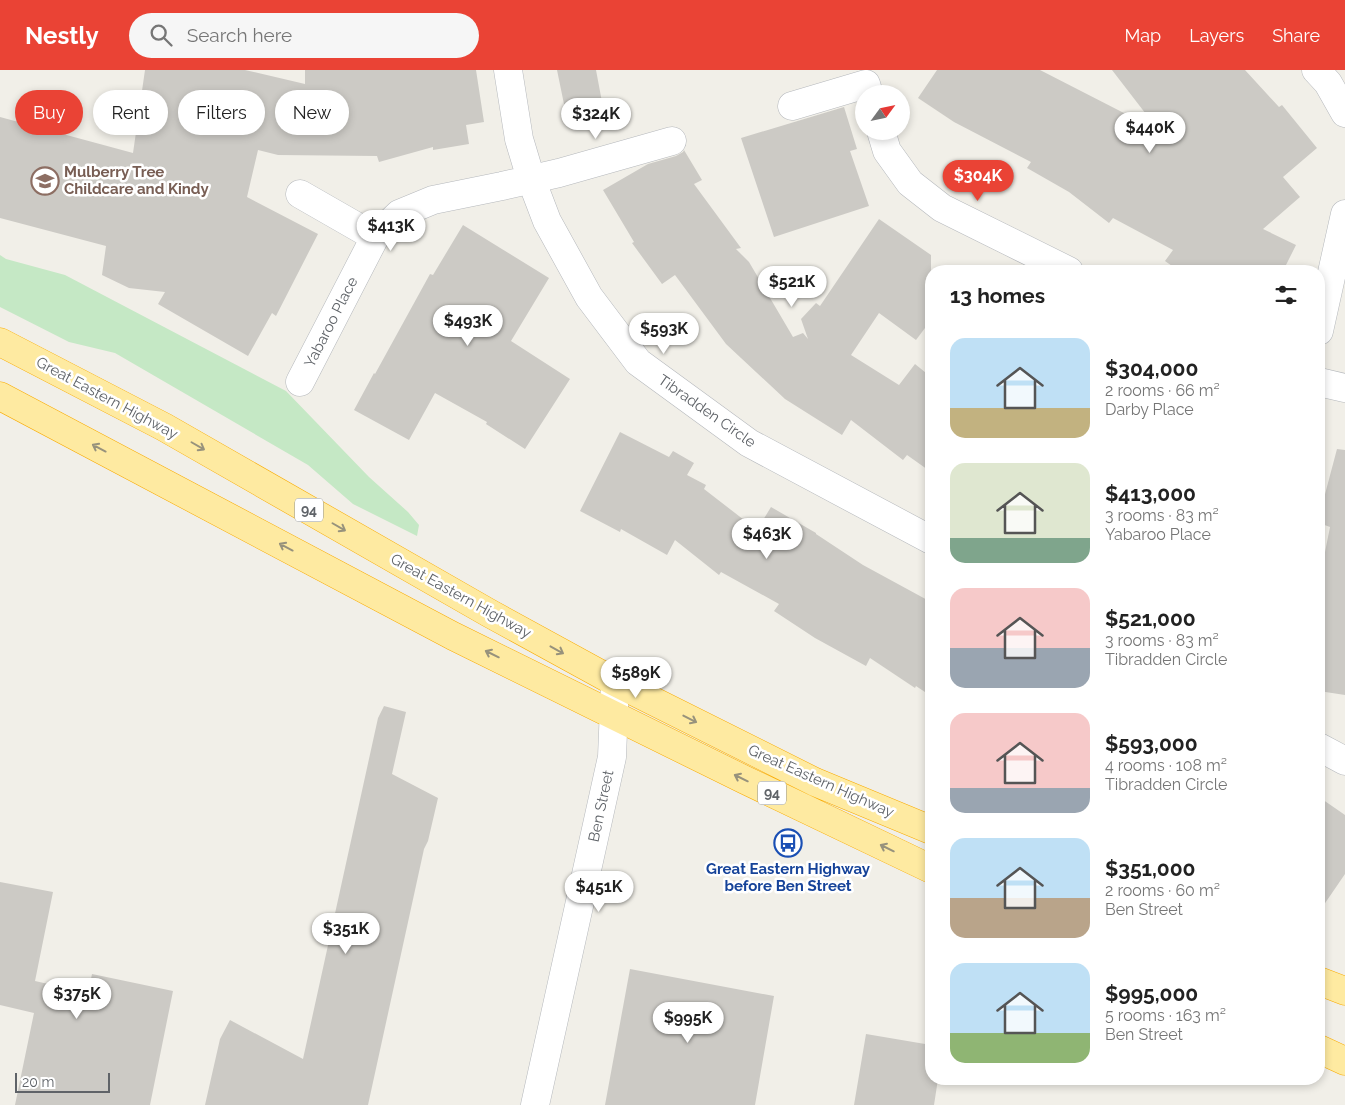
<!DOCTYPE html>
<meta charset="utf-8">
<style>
:root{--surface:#fff;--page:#f6f6f6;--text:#222;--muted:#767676;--accent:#ea4335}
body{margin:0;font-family:Raleway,sans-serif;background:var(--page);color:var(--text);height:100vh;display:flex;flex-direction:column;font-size:19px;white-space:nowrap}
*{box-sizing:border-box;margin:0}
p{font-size:16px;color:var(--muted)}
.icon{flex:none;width:28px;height:28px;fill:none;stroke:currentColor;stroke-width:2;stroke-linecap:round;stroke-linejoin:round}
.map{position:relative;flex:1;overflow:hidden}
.side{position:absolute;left:925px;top:195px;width:400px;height:820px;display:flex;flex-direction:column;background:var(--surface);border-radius:20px;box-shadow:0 2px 8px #0003}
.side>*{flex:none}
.guide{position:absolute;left:15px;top:20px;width:475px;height:45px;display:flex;gap:10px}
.needle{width:32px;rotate:57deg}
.buttons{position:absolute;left:855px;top:15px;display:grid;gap:10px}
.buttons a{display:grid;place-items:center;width:55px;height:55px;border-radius:50%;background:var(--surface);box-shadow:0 2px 8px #0003;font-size:25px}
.scale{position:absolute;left:15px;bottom:12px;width:95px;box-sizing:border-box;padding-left:5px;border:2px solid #5f6368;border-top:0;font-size:14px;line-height:18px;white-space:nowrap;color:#5f6368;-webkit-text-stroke:4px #fff;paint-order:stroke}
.price{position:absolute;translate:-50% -42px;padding:0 11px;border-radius:18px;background:#fff;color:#222;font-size:16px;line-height:32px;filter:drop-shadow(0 1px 2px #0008)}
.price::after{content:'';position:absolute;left:50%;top:30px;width:15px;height:11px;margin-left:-8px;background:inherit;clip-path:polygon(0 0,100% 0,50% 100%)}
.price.selected{background:var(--accent);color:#fff}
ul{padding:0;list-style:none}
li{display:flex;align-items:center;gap:15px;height:125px;padding:0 25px}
li span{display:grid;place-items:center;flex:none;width:140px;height:100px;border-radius:15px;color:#555}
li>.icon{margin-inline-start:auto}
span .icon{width:60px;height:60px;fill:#fffc;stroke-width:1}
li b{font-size:21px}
h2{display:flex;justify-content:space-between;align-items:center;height:60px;padding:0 25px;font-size:21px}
.pill{padding:0 18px;border-radius:22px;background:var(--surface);box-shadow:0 2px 8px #0003;font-size:18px;line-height:45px}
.pill.selected{background:var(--accent);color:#fff}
header{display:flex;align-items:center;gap:30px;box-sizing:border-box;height:70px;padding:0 25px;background:var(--accent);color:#fff}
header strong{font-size:24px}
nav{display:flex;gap:28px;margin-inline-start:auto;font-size:18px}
.search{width:350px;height:45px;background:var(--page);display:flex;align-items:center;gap:12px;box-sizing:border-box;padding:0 18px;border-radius:28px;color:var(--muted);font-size:19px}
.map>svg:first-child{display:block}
.green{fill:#c5e8c5}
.building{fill:#cccac5}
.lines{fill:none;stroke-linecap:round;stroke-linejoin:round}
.minor-casing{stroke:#b5b8bc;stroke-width:29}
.trunk-casing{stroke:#f9ab00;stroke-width:29}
.minor{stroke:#fff;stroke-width:28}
.trunk{stroke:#feeaa1;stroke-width:28}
.oneway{stroke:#97927c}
.labels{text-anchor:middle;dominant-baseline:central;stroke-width:5;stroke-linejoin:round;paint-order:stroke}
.shield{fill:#fff;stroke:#8f9295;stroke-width:1}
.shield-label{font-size:14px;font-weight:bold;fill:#5f6368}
.education-label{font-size:15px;font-weight:bold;fill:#785e54;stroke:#fff;text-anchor:start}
.street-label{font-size:15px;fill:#5f6368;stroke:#fff}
.transit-label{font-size:15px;font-weight:bold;fill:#164399;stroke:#fff}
</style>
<header>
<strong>Nestly</strong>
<div class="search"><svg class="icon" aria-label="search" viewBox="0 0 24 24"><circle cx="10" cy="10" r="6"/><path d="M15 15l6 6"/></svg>Search here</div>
<nav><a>Map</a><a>Layers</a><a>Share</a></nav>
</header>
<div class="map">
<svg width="1345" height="1035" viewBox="0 0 1345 1035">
<rect width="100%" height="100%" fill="#f1efe8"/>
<!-- green -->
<path class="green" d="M0 185 6 189 65 205 286 321 369 407 408 442 419 455 417 466 353 434 308 395 115 283 69 272 0 237Z"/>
<!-- building -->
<path class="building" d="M145 0H245L305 14V0H476L484 52 466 55 469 74 433 80V77L379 92 377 86 278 85 258 80 247 127 318 164 276 246 272 243 248 286 158 234 165 222 129 218 102 205 106 176 0 148V47L133 83Z
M557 0H596L602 32 565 39Z
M937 0H1040L1159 61 1112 0H1245L1279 37 1282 35 1317 78 1283 107 1300 127 1263 159 1296 175 1283 201H1179L1165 191 1173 180 1113 148 1109 153 1069 122 1027 98 1031 92 954 52 918 28Z
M844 37 857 79 850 81 869 136 774 167 741 68Z
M684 80 702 110 694 114 741 178 736 179 749 192 793 267 803 263 808 269 801 249 816 233 820 236 879 149 931 185V250L916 270 879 243 851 285 899 315 915 294 931 307V402L907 385 903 390 851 350 842 365 785 329 726 274 675 205 662 214 632 173 634 172 603 120 648 94 676 86 683 82Z
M463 155 549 208 511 271 570 309 525 379 486 354 487 352 435 323 409 370 354 340 374 303 375 304 430 204 433 205Z
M620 362 669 387 673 381 694 393 687 405 706 415 704 419 757 460 771 437 816 463V464L863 495 931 532V626L916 616 915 618 870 588 866 596 815 568 774 541 779 534 721 502 719 505 675 470 667 485 621 459 620 462 580 441Z
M1337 379 1345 380V625L1319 621V512L1330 457 1319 453V427L1324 428Z
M384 636 406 642 392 704 438 728 428 771 424 779 368 1035H205L220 969 230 950 303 989 378 648Z
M1319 727 1345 745V804L1319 842Z
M0 812 53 822 35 911 88 923 92 904 173 921 150 1035H15L34 943 0 935Z
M630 899 774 926 755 1035H605Z
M866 964 931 975V1009H938L934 1035H854Z"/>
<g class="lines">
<!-- minor casing -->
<g class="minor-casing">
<path id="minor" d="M508 0 519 69 531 109 547 151 589 227 638 292 749 373 931 470
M1316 0 1328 13 1345 43
M792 36 866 14 869 24
M881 61 887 81 910 113 942 138 1069 201
M300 124 375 167
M1319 261 1345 144
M300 312 375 167 399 144 433 130 502 116 559 103 672 71
M1319 312 1345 318
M1319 677 1345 691
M535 1035 612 687 615 612"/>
</g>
<!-- trunk casing -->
<g class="trunk-casing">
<path id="trunk" d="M0 272 164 357 489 543 615 612 815 712 931 760
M0 326 453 566 745 710 931 799
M1319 911 1345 921
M1319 979 1345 991"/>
</g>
<!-- minor -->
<use href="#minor" class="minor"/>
<!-- trunk -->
<use href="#trunk" class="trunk"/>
</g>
<!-- one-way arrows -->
<defs><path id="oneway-shaft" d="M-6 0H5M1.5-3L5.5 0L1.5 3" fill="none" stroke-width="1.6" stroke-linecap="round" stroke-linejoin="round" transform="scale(1.25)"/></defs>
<g class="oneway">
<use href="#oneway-shaft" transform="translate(198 376) rotate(30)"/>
<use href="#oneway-shaft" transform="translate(99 378) rotate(-152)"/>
<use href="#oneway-shaft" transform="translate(339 457) rotate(30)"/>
<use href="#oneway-shaft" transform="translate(286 477) rotate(-152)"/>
<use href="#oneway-shaft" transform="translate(557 580) rotate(29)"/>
<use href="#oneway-shaft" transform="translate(492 584) rotate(-154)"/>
<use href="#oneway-shaft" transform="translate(690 649) rotate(27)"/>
<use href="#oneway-shaft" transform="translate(741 708) rotate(-154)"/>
<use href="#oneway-shaft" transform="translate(887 778) rotate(-154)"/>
</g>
<!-- icons -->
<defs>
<g id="school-ring" transform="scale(1.4375)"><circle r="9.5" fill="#fff" stroke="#8d6e63" stroke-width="1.5"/><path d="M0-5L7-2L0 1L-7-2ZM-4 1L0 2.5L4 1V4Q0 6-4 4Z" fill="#8d6e63"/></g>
<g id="bus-ring" transform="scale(1.4375)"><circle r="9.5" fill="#fff" stroke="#1a4fb4" stroke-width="1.5"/><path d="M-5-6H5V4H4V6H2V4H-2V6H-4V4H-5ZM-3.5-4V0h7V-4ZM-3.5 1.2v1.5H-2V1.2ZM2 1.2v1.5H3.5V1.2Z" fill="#1a4fb4"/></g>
</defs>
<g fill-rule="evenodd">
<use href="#school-ring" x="45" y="111"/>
<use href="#bus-ring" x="788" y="773"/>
</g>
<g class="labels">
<!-- shield labels -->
<g class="shield">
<rect x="295" y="428.5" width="28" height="23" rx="4"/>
<rect x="758" y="711.5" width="28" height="23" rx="4"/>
</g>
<g class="shield-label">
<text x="309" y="440">94</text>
<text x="772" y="723">94</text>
</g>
<!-- education labels -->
<g class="education-label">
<text x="64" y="102">Mulberry Tree<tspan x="64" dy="17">Childcare and Kindy</tspan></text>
</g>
<!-- street labels -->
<g class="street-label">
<text transform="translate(331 252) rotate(-63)">Yabaroo Place</text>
<text transform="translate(107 328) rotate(28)">Great Eastern Highway</text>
<text transform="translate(707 341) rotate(35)">Tibradden Circle</text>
<text transform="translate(461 526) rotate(29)">Great Eastern Highway</text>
<text transform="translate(821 711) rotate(24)">Great Eastern Highway</text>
<text transform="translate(601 736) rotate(-78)">Ben Street</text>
</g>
<!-- transit labels -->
<g class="transit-label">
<text x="788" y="799">Great Eastern Highway<tspan x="788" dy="17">before Ben Street</tspan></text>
</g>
</g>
</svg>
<div class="buttons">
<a><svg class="needle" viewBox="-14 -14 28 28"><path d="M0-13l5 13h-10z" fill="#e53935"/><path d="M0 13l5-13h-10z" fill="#767676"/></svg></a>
</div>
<div class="scale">20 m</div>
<b class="price" style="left:596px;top:70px">$324K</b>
<b class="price" style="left:1150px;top:84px">$440K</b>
<b class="price selected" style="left:978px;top:132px">$304K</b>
<b class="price" style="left:391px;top:182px">$413K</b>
<b class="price" style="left:792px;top:238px">$521K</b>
<b class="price" style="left:468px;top:277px">$493K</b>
<b class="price" style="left:664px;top:285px">$593K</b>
<b class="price" style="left:767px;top:490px">$463K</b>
<b class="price" style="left:636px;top:629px">$589K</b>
<b class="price" style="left:599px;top:843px">$451K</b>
<b class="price" style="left:346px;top:885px">$351K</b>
<b class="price" style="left:77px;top:950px">$375K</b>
<b class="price" style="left:688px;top:974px">$995K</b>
<div class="guide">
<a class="pill selected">Buy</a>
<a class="pill">Rent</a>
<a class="pill">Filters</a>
<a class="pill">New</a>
</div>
<section class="side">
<h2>13 homes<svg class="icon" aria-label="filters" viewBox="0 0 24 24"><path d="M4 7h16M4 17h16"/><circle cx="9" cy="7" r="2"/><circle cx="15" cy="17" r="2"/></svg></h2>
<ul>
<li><span style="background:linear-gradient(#bfe0f5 70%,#c2b280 0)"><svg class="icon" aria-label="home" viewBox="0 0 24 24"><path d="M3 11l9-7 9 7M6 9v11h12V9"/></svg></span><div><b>$304,000</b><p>2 rooms · 66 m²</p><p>Darby Place</p></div></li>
<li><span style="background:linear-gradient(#dfe7d0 75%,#7fa58c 0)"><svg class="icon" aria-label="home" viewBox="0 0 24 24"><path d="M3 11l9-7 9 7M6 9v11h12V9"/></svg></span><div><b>$413,000</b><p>3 rooms · 83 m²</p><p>Yabaroo Place</p></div></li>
<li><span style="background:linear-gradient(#f6c9c9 60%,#9aa5b1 0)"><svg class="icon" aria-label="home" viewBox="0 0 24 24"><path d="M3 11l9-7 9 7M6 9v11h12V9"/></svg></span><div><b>$521,000</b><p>3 rooms · 83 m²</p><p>Tibradden Circle</p></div></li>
<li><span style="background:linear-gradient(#f6c9c9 75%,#9aa5b1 0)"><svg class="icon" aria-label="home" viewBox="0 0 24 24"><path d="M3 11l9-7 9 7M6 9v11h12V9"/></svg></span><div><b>$593,000</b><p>4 rooms · 108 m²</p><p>Tibradden Circle</p></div></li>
<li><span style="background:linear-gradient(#bfe0f5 60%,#b9a48a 0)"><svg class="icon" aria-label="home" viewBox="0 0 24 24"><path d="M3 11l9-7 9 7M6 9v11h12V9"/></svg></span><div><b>$351,000</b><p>2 rooms · 60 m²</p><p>Ben Street</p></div></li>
<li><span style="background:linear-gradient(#bfe0f5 70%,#8fb573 0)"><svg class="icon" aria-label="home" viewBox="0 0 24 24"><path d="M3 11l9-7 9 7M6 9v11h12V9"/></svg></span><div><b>$995,000</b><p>5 rooms · 163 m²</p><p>Ben Street</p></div></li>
</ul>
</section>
</div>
